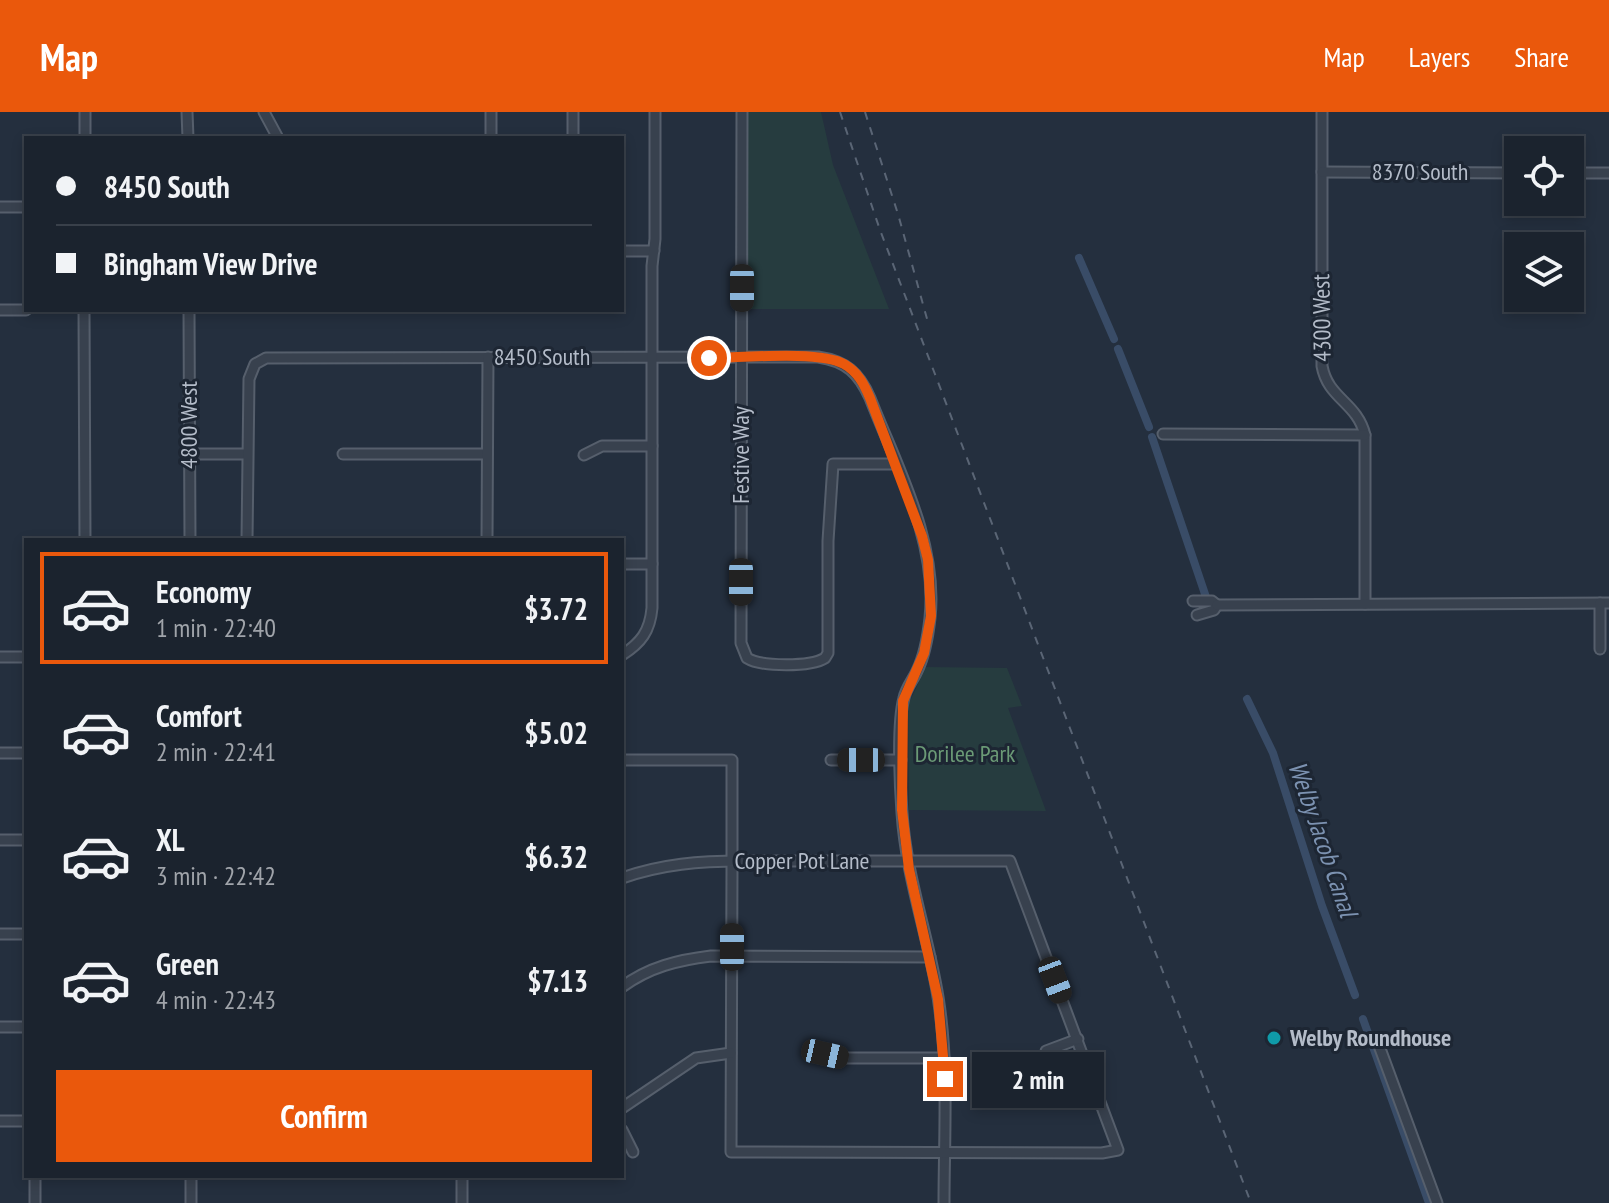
<!DOCTYPE html>
<meta charset="utf-8">
<style>
:root{--surface:#1b232e;--page:#282f3a;--text:#f1f3f6;--muted:#a0a4aa;--line:#39404a;--accent:#ea580c}
body{margin:0;font-family:"PT Sans Narrow",sans-serif;background:var(--page);color:var(--text);height:100vh;display:flex;flex-direction:column;font-size:30px;white-space:nowrap}
*{box-sizing:border-box;margin:0}
p{font-size:26px;color:var(--muted)}
.icon{flex:none;width:44px;height:44px;fill:none;stroke:currentColor;stroke-width:2;stroke-linecap:round;stroke-linejoin:round}
.map{position:relative;flex:1;overflow:hidden}
.drawer{position:absolute;left:24px;top:426px;width:600px;height:640px;display:flex;flex-direction:column;background:var(--surface);border-radius:0px;box-shadow:0 4px 12px #0003,0 0 0 2px var(--line)}
.drawer>*{flex:none}
.top-card{position:absolute;left:24px;top:24px;width:600px;height:176px;border-radius:0px;box-shadow:0 4px 12px #0003,0 0 0 2px var(--line);display:grid;align-content:center;height:176px;padding:0 32px;background:var(--surface)}
.tools{position:absolute;left:1504px;top:24px;display:grid;gap:16px}
.tools a{display:grid;place-items:center;width:80px;height:80px;border-radius:0px;background:var(--surface);box-shadow:0 4px 12px #0003,0 0 0 2px var(--line);font-size:40px}
.end{position:absolute;width:36px;height:36px;margin:-18px;border:10px solid #ea580c;background:#fff;box-shadow:0 0 0 4px #fff}
.from{border-radius:50%}
.bubble{position:absolute;height:56px;border-radius:0px;background:var(--surface);box-shadow:0 4px 12px #0003,0 0 0 2px var(--line);font-size:26px;font-weight:600;line-height:56px;text-align:center}
.car{position:absolute;width:24px;height:48px;margin:-24px -12px;border-radius:10px;box-shadow:0 0 6px 2px #0007;background:linear-gradient(#222 24%,#8ab4d8 0 40%,#222 0 76%,#8ab4d8 0 86%,#222 0)}
.top-card b{display:flex;align-items:center;gap:28px;height:76px;font-size:30px}
.top-card b+b{border-top:2px solid var(--line)}
.top-card i{width:20px;height:20px;background:var(--text)}
ul{padding:14px 0 0;list-style:none}
li{display:flex;align-items:center;gap:24px;height:112px;margin:0 16px 12px;padding:0 16px;border:4px solid transparent;border-radius:0px}
li div{flex:1}
li b{display:block;font-size:30px}
li em{font-style:normal;font-weight:600}
li.selected{border-color:var(--accent)}
li>.icon{width:72px;height:72px;stroke-width:1.5}
.cta{display:flex;gap:16px;margin-top:auto;padding:16px 32px}
.cta a{flex:1;height:92px;border-radius:0px;background:var(--accent);color:#fff;font-size:32px;font-weight:600;line-height:92px;text-align:center}
header{display:flex;align-items:center;gap:48px;box-sizing:border-box;height:112px;padding:0 40px;background:var(--accent);color:#fff}
header strong{font-size:38px}
nav{display:flex;gap:44px;margin-inline-start:auto;font-size:28px}
.map>svg:first-child{display:block}
.green{fill:#263c3f}
.lines{fill:none;stroke-linecap:round;stroke-linejoin:round}
.canal{stroke:#394c67;stroke-width:8}
.minor-casing{stroke:#565f6c;stroke-width:13}
.minor{stroke:#38414e;stroke-width:9}
.rail{stroke:#5a6575;stroke-width:2;stroke-dasharray:8 8;stroke-linecap:butt}
.route{stroke:#ea580c;stroke-width:10}
.culture-dot{fill:#0f9aa8;stroke:#1d2633;stroke-width:3}
.labels{text-anchor:middle;stroke-width:6;stroke-linejoin:round;paint-order:stroke}
.street-label{font-size:24px;fill:#b4bcc9;stroke:#1d2633}
.park-label{font-size:24px;fill:#6b9a76;stroke:#1d2633}
.poi-label{font-size:24px;font-weight:bold;fill:#b4bcc9;stroke:#1d2633;text-anchor:start}
.water-label{font-size:26px;font-style:italic;fill:#7c92b1;stroke:#1d2633}
</style>
<header>
<strong>Map</strong>
<nav><a>Map</a><a>Layers</a><a>Share</a></nav>
</header>
<div class="map">
<svg width="1609" height="1091" viewBox="0 0 1609 1091">
<rect width="100%" height="100%" fill="#242f3e"/>
<g class="green">
<path d="M746,0H821L833,53L889,197H746Z"/>
<path d="M926,555L1007,556L1022,594L1008,596L1046,699L909,698L908,593Z"/>
</g>
<g class="lines">
<g class="canal">
<path d="M1079,146L1114,227"/>
<path d="M1118,237L1149,315"/>
<path d="M1152,325L1206,485"/>
<path d="M1247,587L1273,641L1322,794L1355,883"/>
<path d="M1363,907L1429,1091"/>
</g>
<g class="minor-casing">
<g id="minor">
<path d="M85,0V26"/>
<path d="M187,0L188,26"/>
<path d="M264,0L278,26"/>
<path d="M491,0V26"/>
<path d="M742,0L741,531L747,546C761,555 811,555 825,546L828,541V429L833,352H895"/>
<path d="M1322,0V254C1328,287 1357,290 1365,323V492"/>
<path d="M573,26V0"/>
<path d="M1322,60L1518,61"/>
<path d="M1570,61H1609"/>
<path d="M0,95H26"/>
<path d="M622,139H654"/>
<path d="M0,198H26"/>
<path d="M84,198L85,428"/>
<path d="M189,198L190,428"/>
<path d="M1163,322L1365,323"/>
<path d="M189,342H246"/>
<path d="M343,342H487"/>
<path d="M584,343L602,334H652"/>
<path d="M247,428L249,267L255,252L266,246L818,245C846,249 859,261 870,286C897,355 938,430 930,506C928,524 925,543 917,559C913,568 906,576 904,586C897,611 900,673 902,701C906,764 928,823 938,885C949,953 944,1023 944,1091"/>
<path d="M487,428L488,245"/>
<path d="M622,452H652"/>
<path d="M1193,489H1212L1217,493L1214,498L1197,503"/>
<path d="M1217,493L1609,491"/>
<path d="M1600,537V491"/>
<path d="M622,543C641,531 650,519 652,496V154L655,127V0"/>
<path d="M0,545H26"/>
<path d="M0,641H26"/>
<path d="M622,648H732V756L731,1040L1102,1041L1118,1038L1010,749H742C700,749 662,752 622,766"/>
<path d="M831,648H901"/>
<path d="M0,728H26"/>
<path d="M0,822H26"/>
<path d="M622,875C649,855 678,848 711,844L930,845"/>
<path d="M0,915H26"/>
<path d="M1378,931L1437,1091"/>
<path d="M1046,939L1078,927"/>
<path d="M825,942L841,946H944"/>
<path d="M622,996L696,946L731,941"/>
<path d="M0,1009H26"/>
<path d="M622,1018L633,1040"/>
<path d="M35,1064V1091"/>
<path d="M191,1064V1091"/>
<path d="M462,1064V1091"/>
</g>
</g>
<use href="#minor" class="minor"/>
<g class="rail">
<path d="M840,0L880,118L1251,1091"/>
<path d="M865,0L898,102L929,214"/>
</g>
</g>
<g class="lines">
<path class="route" d="M709,246C740,246 820,238 844,252C858,260 864,272 870,286L922,424L928,448L931,504L924,541L903,589L902,698L909,757L938,887L945,967"/>
</g>
<circle class="culture-dot" cx="1274" cy="926" r="8"/>
<g class="labels">
<g class="street-label">
<text x="1420" y="68">8370 South</text>
<text transform="translate(1322 206) rotate(-91)" y="8">4300 West</text>
<text x="542" y="253">8450 South</text>
<text transform="translate(189 313) rotate(-90)" y="8">4800 West</text>
<text transform="translate(741 343) rotate(-90)" y="8">Festive Way</text>
<text x="802" y="757">Copper Pot Lane</text>
</g>
<g class="park-label">
<text x="965" y="650">Dorilee Park</text>
</g>
<g class="poi-label">
<text x="1290" y="934">Welby Roundhouse</text>
</g>
<g class="water-label">
<text transform="translate(1323 727) rotate(71)" y="9">Welby Jacob Canal</text>
</g>
</g>
</svg>
<div class="tools">
<a><svg class="icon" aria-label="locate" viewBox="0 0 24 24"><circle cx="12" cy="12" r="6"/><path d="M12 2v4M12 18v4M2 12h4M18 12h4"/></svg></a>
<a><svg class="icon" aria-label="layers" viewBox="0 0 24 24"><path d="M12 4l9 5-9 5-9-5zM3 14l9 5 9-5"/></svg></a>
</div>
<i class="end from" style="left:709px;top:246px"></i>
<i class="end" style="left:945px;top:967px"></i>
<div class="bubble" style="left:972px;top:940px;width:132px">2 min</div>
<i class="car" style="left:742px;top:176px;rotate:180deg"></i>
<i class="car" style="left:741px;top:470px;rotate:180deg"></i>
<i class="car" style="left:861px;top:648px;rotate:270deg"></i>
<i class="car" style="left:732px;top:835px;rotate:0deg"></i>
<i class="car" style="left:1055px;top:868px;rotate:159deg"></i>
<i class="car" style="left:825px;top:942px;rotate:103deg"></i>
<div class="top-card">
<b><i class="from"></i>8450 South</b>
<b><i></i>Bingham View Drive</b>
</div>
<section class="drawer">
<ul>
<li class="selected"><svg class="icon" aria-label="car" viewBox="0 0 24 24"><path d="M5 17H2v-5l4-1 3-4h7l3 4 3 1v5h-3M9 17h6M6 11h13"/><circle cx="7" cy="17" r="2"/><circle cx="17" cy="17" r="2"/></svg><div><b>Economy</b><p>1 min · 22:40</p></div><em>$3.72</em></li>
<li><svg class="icon" aria-label="car" viewBox="0 0 24 24"><path d="M5 17H2v-5l4-1 3-4h7l3 4 3 1v5h-3M9 17h6M6 11h13"/><circle cx="7" cy="17" r="2"/><circle cx="17" cy="17" r="2"/></svg><div><b>Comfort</b><p>2 min · 22:41</p></div><em>$5.02</em></li>
<li><svg class="icon" aria-label="car" viewBox="0 0 24 24"><path d="M5 17H2v-5l4-1 3-4h7l3 4 3 1v5h-3M9 17h6M6 11h13"/><circle cx="7" cy="17" r="2"/><circle cx="17" cy="17" r="2"/></svg><div><b>XL</b><p>3 min · 22:42</p></div><em>$6.32</em></li>
<li><svg class="icon" aria-label="car" viewBox="0 0 24 24"><path d="M5 17H2v-5l4-1 3-4h7l3 4 3 1v5h-3M9 17h6M6 11h13"/><circle cx="7" cy="17" r="2"/><circle cx="17" cy="17" r="2"/></svg><div><b>Green</b><p>4 min · 22:43</p></div><em>$7.13</em></li>
</ul>
<div class="cta"><a>Confirm</a></div>
</section>
</div>
